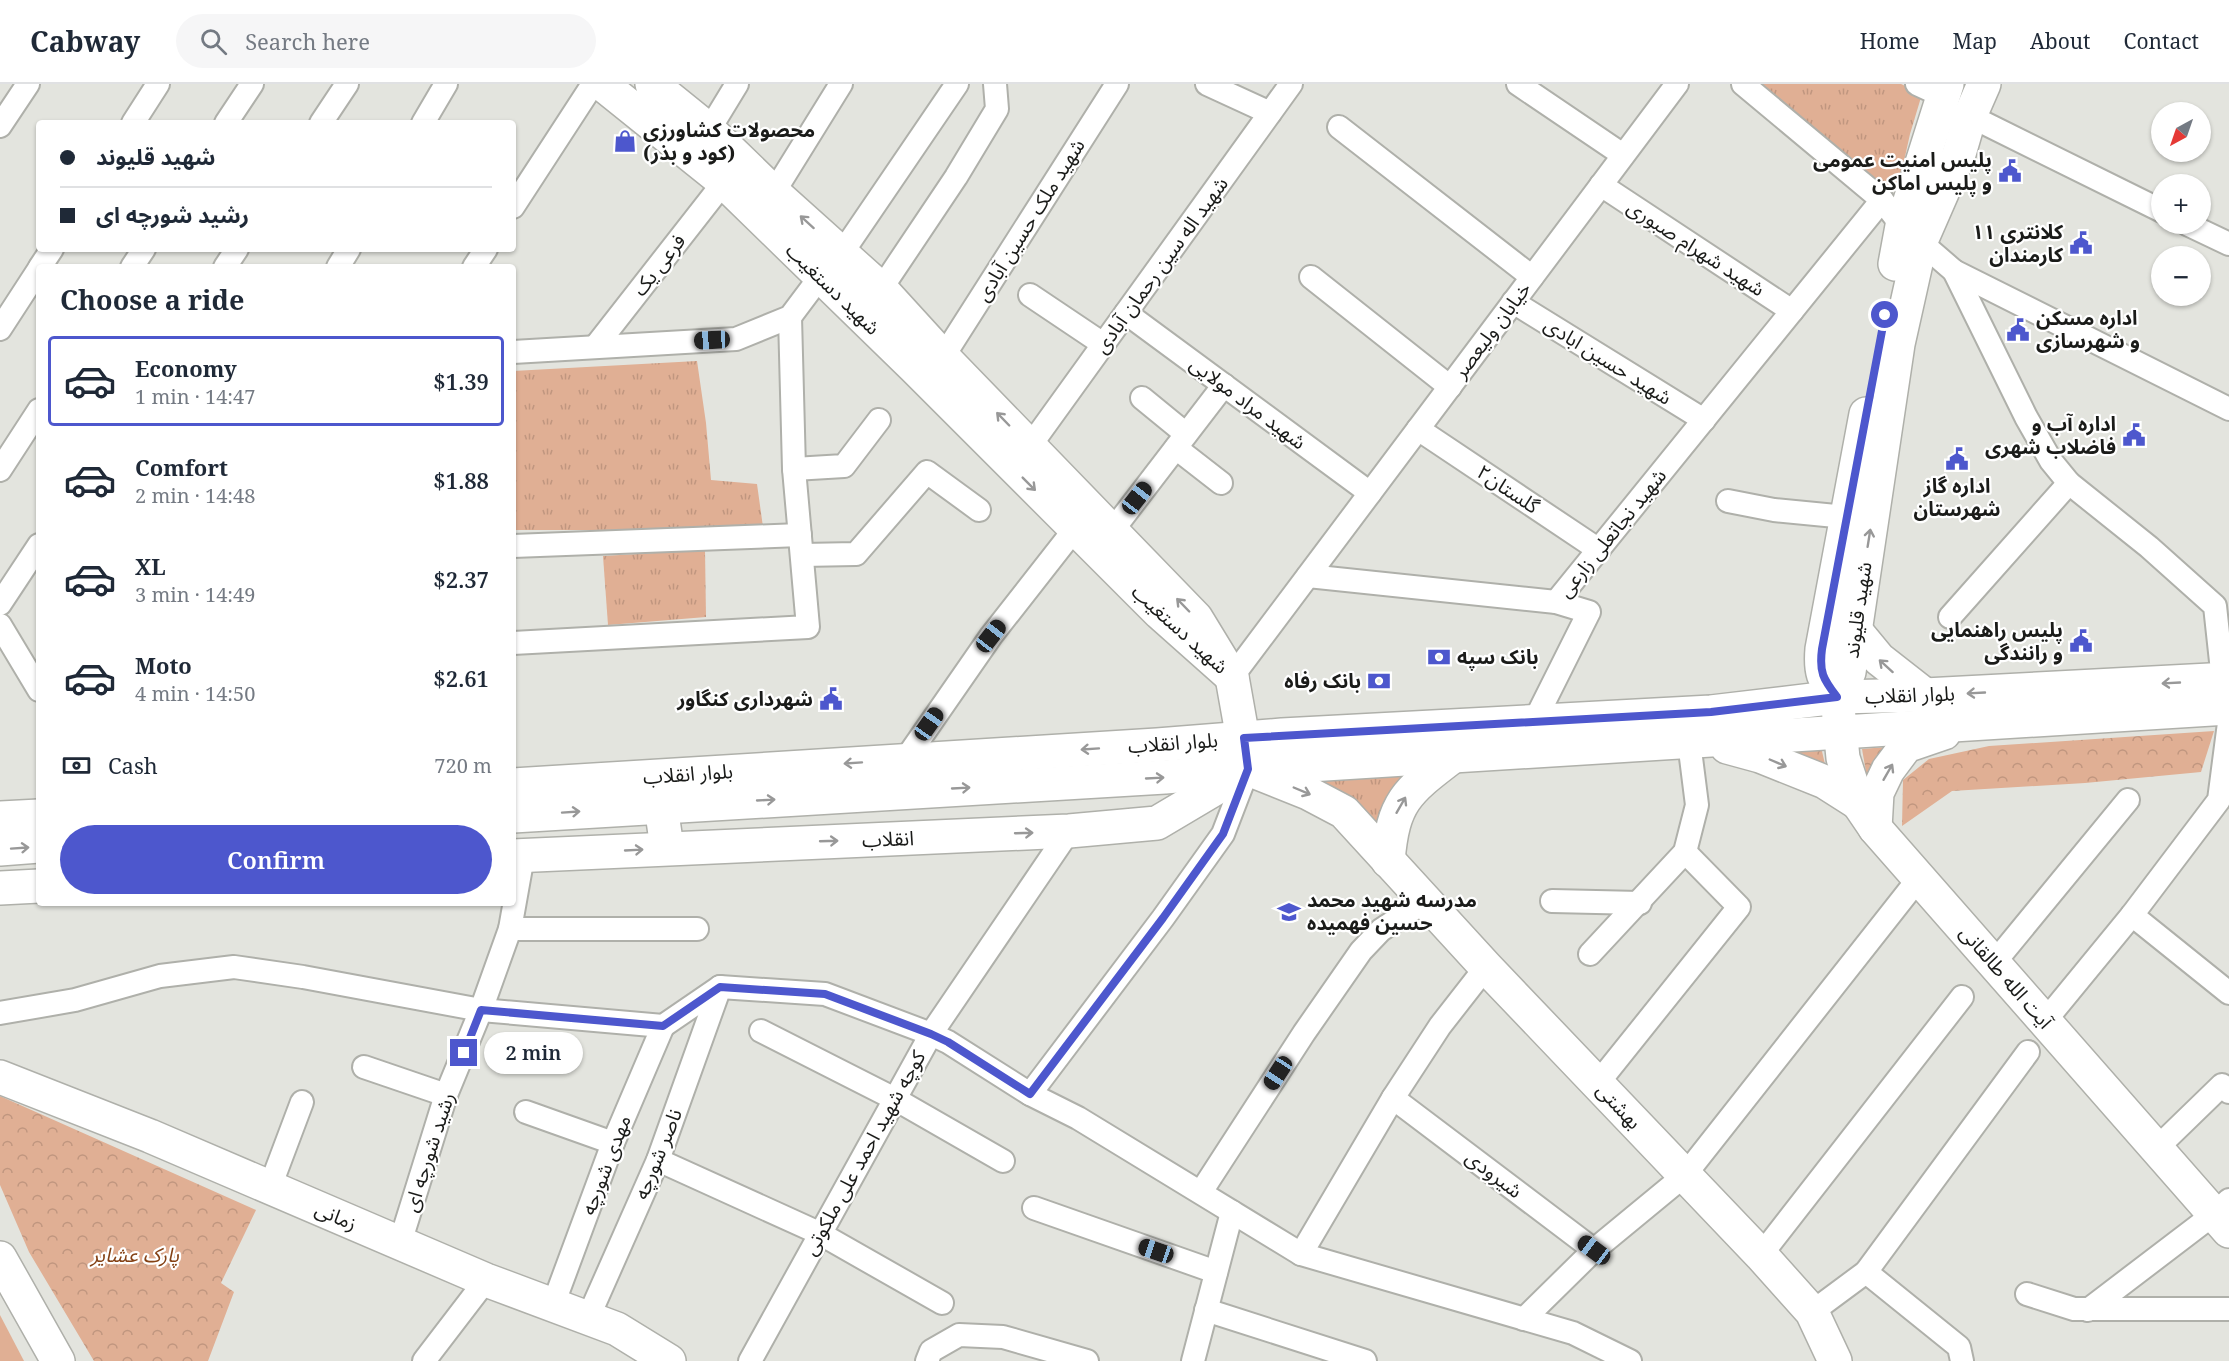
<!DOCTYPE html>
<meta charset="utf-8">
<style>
:root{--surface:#fff;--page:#f6f6f7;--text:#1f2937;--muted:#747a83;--line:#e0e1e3;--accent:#4d57cd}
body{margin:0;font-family:"Noto Serif","Noto Sans Arabic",serif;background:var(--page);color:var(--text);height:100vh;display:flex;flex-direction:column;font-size:22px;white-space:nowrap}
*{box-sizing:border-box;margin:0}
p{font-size:20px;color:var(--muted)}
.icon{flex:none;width:33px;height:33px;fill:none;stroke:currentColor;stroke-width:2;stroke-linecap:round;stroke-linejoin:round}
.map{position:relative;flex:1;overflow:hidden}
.side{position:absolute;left:36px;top:180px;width:480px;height:642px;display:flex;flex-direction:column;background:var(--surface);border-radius:6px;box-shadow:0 2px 4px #0004}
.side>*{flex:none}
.hud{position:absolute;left:36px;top:36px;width:480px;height:132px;border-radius:6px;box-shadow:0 2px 4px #0004;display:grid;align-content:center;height:132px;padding:0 24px;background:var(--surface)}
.needle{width:39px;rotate:220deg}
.buttons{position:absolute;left:2151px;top:18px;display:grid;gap:12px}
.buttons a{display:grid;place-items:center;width:60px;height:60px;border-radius:50%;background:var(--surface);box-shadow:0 2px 4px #0004;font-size:30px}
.end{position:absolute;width:27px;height:27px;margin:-14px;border:8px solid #4d57cd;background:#fff;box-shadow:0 0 0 3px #fff}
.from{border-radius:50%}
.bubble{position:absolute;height:42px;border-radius:21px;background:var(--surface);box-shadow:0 2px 4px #0004;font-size:20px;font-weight:600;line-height:42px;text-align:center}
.car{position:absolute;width:18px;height:36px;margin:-18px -9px;border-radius:8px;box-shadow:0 0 4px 2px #0007;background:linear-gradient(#222 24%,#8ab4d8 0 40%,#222 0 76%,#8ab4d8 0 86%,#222 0)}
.hud b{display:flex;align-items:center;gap:21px;height:57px;font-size:22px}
.hud b+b{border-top:2px solid var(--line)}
.hud i{width:15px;height:15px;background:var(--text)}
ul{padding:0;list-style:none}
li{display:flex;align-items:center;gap:18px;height:90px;margin:0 12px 9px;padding:0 12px;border:3px solid transparent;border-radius:6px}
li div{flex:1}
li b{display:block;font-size:22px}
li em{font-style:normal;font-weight:600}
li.current{border-color:var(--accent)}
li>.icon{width:54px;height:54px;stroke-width:1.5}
h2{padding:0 24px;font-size:27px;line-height:72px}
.pay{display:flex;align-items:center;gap:15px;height:66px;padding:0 24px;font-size:22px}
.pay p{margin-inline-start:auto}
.action{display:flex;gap:12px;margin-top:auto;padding:12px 24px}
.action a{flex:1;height:69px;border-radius:36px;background:var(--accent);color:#fff;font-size:24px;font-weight:600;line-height:69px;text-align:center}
header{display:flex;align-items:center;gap:36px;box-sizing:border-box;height:84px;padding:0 30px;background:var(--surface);border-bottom:2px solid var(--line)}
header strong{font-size:28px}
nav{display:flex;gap:33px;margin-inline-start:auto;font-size:21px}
.search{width:420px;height:54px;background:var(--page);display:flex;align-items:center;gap:15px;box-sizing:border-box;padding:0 21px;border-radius:33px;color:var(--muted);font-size:22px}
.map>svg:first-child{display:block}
.grass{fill:url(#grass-tufts)}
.forest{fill:url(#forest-crowns)}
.pitch{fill:#e0af94}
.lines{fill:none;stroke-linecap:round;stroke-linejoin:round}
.street-casing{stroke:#afb0aa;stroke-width:26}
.secondary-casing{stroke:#afb0aa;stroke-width:36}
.primary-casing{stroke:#afb0aa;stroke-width:36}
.street{stroke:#fff;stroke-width:22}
.secondary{stroke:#fff;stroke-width:33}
.primary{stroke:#fff;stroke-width:33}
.oneway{stroke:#989898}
.route{stroke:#4d57cd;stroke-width:8}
.labels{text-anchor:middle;stroke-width:4.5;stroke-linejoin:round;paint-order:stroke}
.poi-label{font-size:20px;font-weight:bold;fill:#1a1b19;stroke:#fff;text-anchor:end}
.street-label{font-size:20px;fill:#1a1b19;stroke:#fff}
.park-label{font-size:20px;font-style:italic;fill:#844114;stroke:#fff}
</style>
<header>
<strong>Cabway</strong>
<div class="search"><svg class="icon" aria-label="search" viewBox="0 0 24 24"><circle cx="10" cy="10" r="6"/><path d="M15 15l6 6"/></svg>Search here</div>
<nav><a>Home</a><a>Map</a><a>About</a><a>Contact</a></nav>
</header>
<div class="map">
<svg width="2229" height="1277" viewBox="0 0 2229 1277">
<defs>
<pattern id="grass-tufts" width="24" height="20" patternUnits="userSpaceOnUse" patternTransform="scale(1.5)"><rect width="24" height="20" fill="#e0af94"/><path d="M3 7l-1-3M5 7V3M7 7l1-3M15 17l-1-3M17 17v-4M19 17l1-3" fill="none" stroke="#c0967f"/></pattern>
<pattern id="forest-crowns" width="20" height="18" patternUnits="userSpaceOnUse" patternTransform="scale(1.5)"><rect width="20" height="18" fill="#e0af94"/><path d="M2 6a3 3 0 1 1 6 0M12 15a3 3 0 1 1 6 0" fill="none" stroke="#c0967f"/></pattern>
</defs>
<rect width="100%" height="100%" fill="#e3e4de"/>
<g class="grass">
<path d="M1756,0H1901L1922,10L1910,50L1897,109L1858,85Z"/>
<path d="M697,277L706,339L711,396L757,400L763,443L651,446H513V287Z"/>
<path d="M705,466L706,533L608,541L603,472Z"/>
<path d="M1421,684L1380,749L1317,692Z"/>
</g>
<g class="forest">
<path d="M2214,647L2201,688L2085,699L1952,707L1902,742L1903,696L1929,675L1989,662Z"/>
<path d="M1899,662L1869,705L1862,665Z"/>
<path d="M1821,663L1828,693L1775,668Z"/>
<path d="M0,1012L256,1126L221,1199L234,1208L208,1277H94L29,1168L0,1101Z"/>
</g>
<path class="pitch" d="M0,1231L24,1277H0Z"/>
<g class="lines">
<g class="street-casing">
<g id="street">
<path d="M1207,0L1270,29"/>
<path d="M1518,0L1623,71"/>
<path d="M1743,0L1882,116L1902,142L1954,187L2026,333L2051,377L2069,399L2149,463L2215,522L2223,596"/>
<path d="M1917,0L1943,12"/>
<path d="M1970,32L2162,127"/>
<path d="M133,39L158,0"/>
<path d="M226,39L252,0"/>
<path d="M321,39L347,0"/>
<path d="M423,39L446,0"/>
<path d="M0,42L28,0"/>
<path d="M1339,43L1532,193"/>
<path d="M709,46L737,0"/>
<path d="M1601,101L1792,227"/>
<path d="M766,121L841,0"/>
<path d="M513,123L593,0"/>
<path d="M2187,140L2229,160"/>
<path d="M842,169L957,0"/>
<path d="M40,183L52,165"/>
<path d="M132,183L144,165"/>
<path d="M225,183L237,165"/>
<path d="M338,183L349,165"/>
<path d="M474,183L486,165"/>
<path d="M1954,187L2229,325"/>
<path d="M1311,193L1450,303"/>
<path d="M881,205L956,93L997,25L995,0"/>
<path d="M1030,211L1103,260"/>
<path d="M1513,218L1704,336"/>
<path d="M1126,229L1370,409"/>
<path d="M0,245L39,185"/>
<path d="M595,263L724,98"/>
<path d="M513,268L736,255L790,233L820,193"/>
<path d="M943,273L1117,0"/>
<path d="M1142,314L1186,350"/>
<path d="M1418,345L1599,466"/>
<path d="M1030,362L1291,0"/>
<path d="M1176,364L1221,399"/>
<path d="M794,385L844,382L879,336"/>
<path d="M0,386L39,326"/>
<path d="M1728,417L1774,426L1846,433"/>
<path d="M1112,447L1224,301"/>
<path d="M513,462L800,451"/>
<path d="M802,471L856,470L927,388L979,426"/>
<path d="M1308,492L1556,518L1589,528L1534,638"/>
<path d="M1556,518L1882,116"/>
<path d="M0,520L39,461"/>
<path d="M1950,533L2069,399"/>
<path d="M0,541L39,606"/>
<path d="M513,559L808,543L794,385L790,233"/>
<path d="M1232,593L1677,0"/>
<path d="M905,676L991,552L1074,446"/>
<path d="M1552,817L1640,819"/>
<path d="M2132,831L2229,909"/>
<path d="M510,845H697"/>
<path d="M1590,870L1685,768L1697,721L1689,658"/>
<path d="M1994,879L2128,716"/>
<path d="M0,929L75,916L160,892L234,883L303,893L481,926L663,942L720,903L825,910L931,950L948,958L1030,1010L1078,1034L1301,1170L1573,1249L1630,1277"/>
<path d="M2045,937L2132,831L2219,716L2229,639"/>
<path d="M761,947L895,1015L1003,1077"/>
<path d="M364,983L446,1011"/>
<path d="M1598,999L1739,823L1685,768"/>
<path d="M1030,1010L1163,834L1223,750L1248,685"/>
<path d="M1393,1014L1594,1166"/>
<path d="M526,1028L613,1059"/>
<path d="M2157,1064L2222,1001L2229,1008"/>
<path d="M658,1076L819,1149L942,1219"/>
<path d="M270,1103L302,1018"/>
<path d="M1201,1108L1304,949L1361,867L1381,846L1424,818"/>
<path d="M1034,1124L1216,1188"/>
<path d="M400,1159L446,1011L481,926L510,845L523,772"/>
<path d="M1301,1170L1393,1014L1440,942L1486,883"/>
<path d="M1761,1171L1962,913"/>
<path d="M1866,1188L1959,1263L1962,1277"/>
<path d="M2027,1210L2074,1225H2229"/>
<path d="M553,1221L613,1059L663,942"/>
<path d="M1206,1226L1365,1277"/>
<path d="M2088,1226L2214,1130L2229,1116"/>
<path d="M1812,1228L1866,1188L2028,968"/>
<path d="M588,1234L658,1076L720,903"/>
<path d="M1524,1235L1594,1166L1685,1091L1919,794"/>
<path d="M424,1277L486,1196"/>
<path d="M750,1277L931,950L1069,747"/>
<path d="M927,1277L931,1267L959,1251L1003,1253L1087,1277"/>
<path d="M1193,1277L1232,1128"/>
</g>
</g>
<g class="secondary-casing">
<g id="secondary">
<path d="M602,0L724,98L914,283L1160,529L1232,593L1196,534L943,273L881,205L774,109L709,46L652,0"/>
<path d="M1895,180L1902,142L1947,0"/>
<path d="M1232,593L1248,683"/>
<path d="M1837,613L1843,674L1858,719L1875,744L2229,1147"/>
<path d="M1837,613L1849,588L1898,260L1921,157L1959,70L1970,32L1984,0"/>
<path d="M1837,613C1823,595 1820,588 1822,565L1866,330"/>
<path d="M1248,685L1308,709L1344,728L1486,883L1761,1171L1812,1228L1835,1277"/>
<path d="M513,772L1069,747L1157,739L1248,685"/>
<path d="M1388,777C1393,718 1406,708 1452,673"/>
<path d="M0,804L39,802"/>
<path d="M0,993L150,1052L486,1196L617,1245L669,1277"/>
<path d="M0,1174L58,1277"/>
</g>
</g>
<g class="primary-casing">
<g id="primary">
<path d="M1855,546L1879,575L1925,611"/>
<path d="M1727,663L1760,672L1825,698L1858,719"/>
<path d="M513,701L1157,661L1282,651L1711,628L1837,613L1925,611L2229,595"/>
<path d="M661,722L667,764"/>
<path d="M513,732L1165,693L1293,682L2229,624"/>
<path d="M0,734L39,732"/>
<path d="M1875,744L1877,709L1888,686L1906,662L1944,649"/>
<path d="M0,765L39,762"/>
</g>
</g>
<use href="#street" class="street"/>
<use href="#secondary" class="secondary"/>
<use href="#primary" class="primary"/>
</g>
<defs><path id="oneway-shaft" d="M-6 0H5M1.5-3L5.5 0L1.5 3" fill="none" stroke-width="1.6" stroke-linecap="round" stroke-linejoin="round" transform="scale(1.5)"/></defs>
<g class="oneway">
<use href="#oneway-shaft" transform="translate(807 138) rotate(-138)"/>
<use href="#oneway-shaft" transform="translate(1003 335) rotate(-134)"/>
<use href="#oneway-shaft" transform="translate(1029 400) rotate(45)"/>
<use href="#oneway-shaft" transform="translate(1869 454) rotate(-81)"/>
<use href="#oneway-shaft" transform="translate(1183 521) rotate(-134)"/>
<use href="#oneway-shaft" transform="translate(1886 582) rotate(-138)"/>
<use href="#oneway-shaft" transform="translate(2171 599) rotate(177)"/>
<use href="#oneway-shaft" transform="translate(1976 609) rotate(177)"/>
<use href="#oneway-shaft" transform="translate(1090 665) rotate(176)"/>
<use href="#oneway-shaft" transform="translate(853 679) rotate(176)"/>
<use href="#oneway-shaft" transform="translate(1778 679) rotate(23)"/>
<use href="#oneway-shaft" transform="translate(1888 688) rotate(-60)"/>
<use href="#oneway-shaft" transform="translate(1155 694) rotate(-3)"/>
<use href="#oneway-shaft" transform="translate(961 704) rotate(-3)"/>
<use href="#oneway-shaft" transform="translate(1302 707) rotate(23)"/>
<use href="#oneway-shaft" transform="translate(766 716) rotate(-3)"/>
<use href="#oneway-shaft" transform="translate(1401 721) rotate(-60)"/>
<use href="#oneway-shaft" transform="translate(571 728) rotate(-4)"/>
<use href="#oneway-shaft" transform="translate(1024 749) rotate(-2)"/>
<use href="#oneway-shaft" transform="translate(829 757) rotate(-2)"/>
<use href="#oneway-shaft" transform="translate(20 764) rotate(-4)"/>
<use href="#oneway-shaft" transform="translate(634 766) rotate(-3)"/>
</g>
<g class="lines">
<path class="route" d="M464,969L481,926L663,942L720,903L825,910L931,950L948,958L1030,1010L1163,834L1223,750L1248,685L1244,654L1711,628L1837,613C1823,595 1819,588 1822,565L1885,231"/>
</g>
<defs>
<g id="shop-bare" transform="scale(1.8)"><path d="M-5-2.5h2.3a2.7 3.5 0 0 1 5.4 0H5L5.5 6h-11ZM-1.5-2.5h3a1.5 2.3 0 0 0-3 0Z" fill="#4d57cd" stroke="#fff" stroke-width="2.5" paint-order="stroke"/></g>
<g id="civic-bare" transform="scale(1.8)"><path d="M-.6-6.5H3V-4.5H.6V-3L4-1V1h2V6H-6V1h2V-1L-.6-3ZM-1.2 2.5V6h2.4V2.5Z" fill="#4d57cd" stroke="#fff" stroke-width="2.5" paint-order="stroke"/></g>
<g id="bank-bare" transform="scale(1.8)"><path d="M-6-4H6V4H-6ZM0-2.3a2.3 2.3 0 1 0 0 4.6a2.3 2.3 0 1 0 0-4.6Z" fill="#4d57cd" stroke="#fff" stroke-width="2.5" paint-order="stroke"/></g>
<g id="school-bare" transform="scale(1.8)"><path d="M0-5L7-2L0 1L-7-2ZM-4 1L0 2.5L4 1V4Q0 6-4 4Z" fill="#4d57cd" stroke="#fff" stroke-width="2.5" paint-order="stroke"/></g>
</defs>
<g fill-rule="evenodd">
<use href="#shop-bare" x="625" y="57"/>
<use href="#civic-bare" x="2010" y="87"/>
<use href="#civic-bare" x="2081" y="159"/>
<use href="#civic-bare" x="2018" y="246"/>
<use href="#civic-bare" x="2134" y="351"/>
<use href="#civic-bare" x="1957" y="375"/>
<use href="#civic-bare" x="2081" y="557"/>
<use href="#bank-bare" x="1439" y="573"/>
<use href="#bank-bare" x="1379" y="597"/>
<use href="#civic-bare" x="831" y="615"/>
<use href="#school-bare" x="1289" y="828"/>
</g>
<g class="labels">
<g class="poi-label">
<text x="643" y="53" text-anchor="start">محصولات کشاورزی<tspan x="643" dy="23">(کود و بذر)</tspan></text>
<text x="1992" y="83">پلیس امنیت عمومی<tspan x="1992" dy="23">و پلیس اماکن</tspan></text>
<text x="2063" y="155">کلانتری ۱۱<tspan x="2063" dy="23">کارمندان</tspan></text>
<text x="2036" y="241" text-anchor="start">اداره مسکن<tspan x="2036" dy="23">و شهرسازی</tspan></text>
<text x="2116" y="347">اداره آب و<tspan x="2116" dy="23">فاضلاب شهری</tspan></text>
<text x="1957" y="409" text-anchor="middle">اداره گاز<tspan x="1957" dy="23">شهرستان</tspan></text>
<text x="2063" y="553">پلیس راهنمایی<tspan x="2063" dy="23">و رانندگی</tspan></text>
<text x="1457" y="580" text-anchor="start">بانک سپه</text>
<text x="1361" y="604">بانک رفاه</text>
<text x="813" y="622">شهرداری کنگاور</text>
<text x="1307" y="823" text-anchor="start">مدرسه شهید محمد<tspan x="1307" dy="23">حسین فهمیده</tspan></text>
</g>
<g class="street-label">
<text transform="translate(1030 136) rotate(-58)" y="7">شهید ملک حسین آبادی</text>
<text transform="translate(1696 164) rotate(33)" y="7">شهید شهرام صبوری</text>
<text transform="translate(659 181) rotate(-52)" y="7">فرعی یک</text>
<text transform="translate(1161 181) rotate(-54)" y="7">شهید اله سین رحمان آبادی</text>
<text transform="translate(833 205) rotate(44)" y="7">شهید دستغیب</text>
<text transform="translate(1492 246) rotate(-53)" y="7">خیابان ولیعصر</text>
<text transform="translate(1608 277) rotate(32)" y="7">شهید حسین ابادی</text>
<text transform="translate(1248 319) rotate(37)" y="7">شهید مراد مولایی</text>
<text transform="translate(1508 405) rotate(34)" y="7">گلستان۲</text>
<text transform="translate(1612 449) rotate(-51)" y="7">شهید نجاتعلی زارعی</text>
<text transform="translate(1858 526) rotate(-82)" y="7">شهید قلیوند</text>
<text transform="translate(1180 545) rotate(42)" y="7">شهید دستغیب</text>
<text transform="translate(1910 611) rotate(-2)" y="7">بلوار انقلاب</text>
<text transform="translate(1173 659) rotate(-4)" y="7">بلوار انقلاب</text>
<text transform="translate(688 690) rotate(-4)" y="7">بلوار انقلاب</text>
<text transform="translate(888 755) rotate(-2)" y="7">انقلاب</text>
<text transform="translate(2006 893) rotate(49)" y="7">آیت الله طالقانی</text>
<text transform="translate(1619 1022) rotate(47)" y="7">بهشتی</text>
<text transform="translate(429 1068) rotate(-72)" y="7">رشید شورچه ای</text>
<text transform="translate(864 1069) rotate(-61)" y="7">کوچه شهید احمد علی ملکوتی</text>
<text transform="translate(658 1070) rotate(-68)" y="7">ناصر شورچه</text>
<text transform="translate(606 1081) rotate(-69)" y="7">مهدی شورچه</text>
<text transform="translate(1494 1090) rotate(37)" y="7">شیرودی</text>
<text transform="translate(336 1132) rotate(23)" y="7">زمانی</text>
</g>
<g class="park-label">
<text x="135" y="1178">پارک عشایر</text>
</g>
</g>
</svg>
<div class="buttons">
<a><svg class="needle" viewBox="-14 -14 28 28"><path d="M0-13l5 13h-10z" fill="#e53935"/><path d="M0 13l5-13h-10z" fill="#747a83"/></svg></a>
<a>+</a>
<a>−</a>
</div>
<i class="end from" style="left:1885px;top:231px"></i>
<i class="end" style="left:464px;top:969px"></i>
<div class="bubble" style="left:484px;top:948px;width:99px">2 min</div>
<i class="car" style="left:712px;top:256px;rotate:267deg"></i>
<i class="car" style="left:1137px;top:414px;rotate:38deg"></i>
<i class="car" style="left:991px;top:552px;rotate:38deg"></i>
<i class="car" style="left:929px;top:640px;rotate:35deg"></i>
<i class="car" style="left:1278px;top:989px;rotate:213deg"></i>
<i class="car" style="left:1594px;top:1166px;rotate:307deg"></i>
<i class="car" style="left:1156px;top:1167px;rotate:289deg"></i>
<div class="hud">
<b><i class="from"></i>شهید قلیوند</b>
<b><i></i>رشید شورچه ای</b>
</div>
<section class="side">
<h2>Choose a ride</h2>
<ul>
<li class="current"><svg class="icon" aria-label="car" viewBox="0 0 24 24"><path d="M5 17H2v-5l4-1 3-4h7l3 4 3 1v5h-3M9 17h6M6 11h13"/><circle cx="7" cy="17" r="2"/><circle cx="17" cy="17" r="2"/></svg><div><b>Economy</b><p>1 min · 14:47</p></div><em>$1.39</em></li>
<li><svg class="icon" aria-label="car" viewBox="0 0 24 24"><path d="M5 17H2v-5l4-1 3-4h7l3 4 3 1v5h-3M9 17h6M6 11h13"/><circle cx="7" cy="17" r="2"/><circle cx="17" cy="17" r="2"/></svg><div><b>Comfort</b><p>2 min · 14:48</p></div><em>$1.88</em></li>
<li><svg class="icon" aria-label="car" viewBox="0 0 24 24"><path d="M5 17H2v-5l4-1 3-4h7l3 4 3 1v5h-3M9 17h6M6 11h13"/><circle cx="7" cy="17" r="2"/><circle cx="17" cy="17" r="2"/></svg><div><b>XL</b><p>3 min · 14:49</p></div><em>$2.37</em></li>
<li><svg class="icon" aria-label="car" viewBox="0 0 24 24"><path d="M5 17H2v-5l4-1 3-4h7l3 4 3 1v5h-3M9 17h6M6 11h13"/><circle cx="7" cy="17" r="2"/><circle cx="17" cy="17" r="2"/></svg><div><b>Moto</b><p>4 min · 14:50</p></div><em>$2.61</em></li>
</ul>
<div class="pay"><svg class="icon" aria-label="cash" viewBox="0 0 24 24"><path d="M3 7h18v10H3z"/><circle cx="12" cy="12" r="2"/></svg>Cash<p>720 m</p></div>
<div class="action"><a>Confirm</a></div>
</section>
</div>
